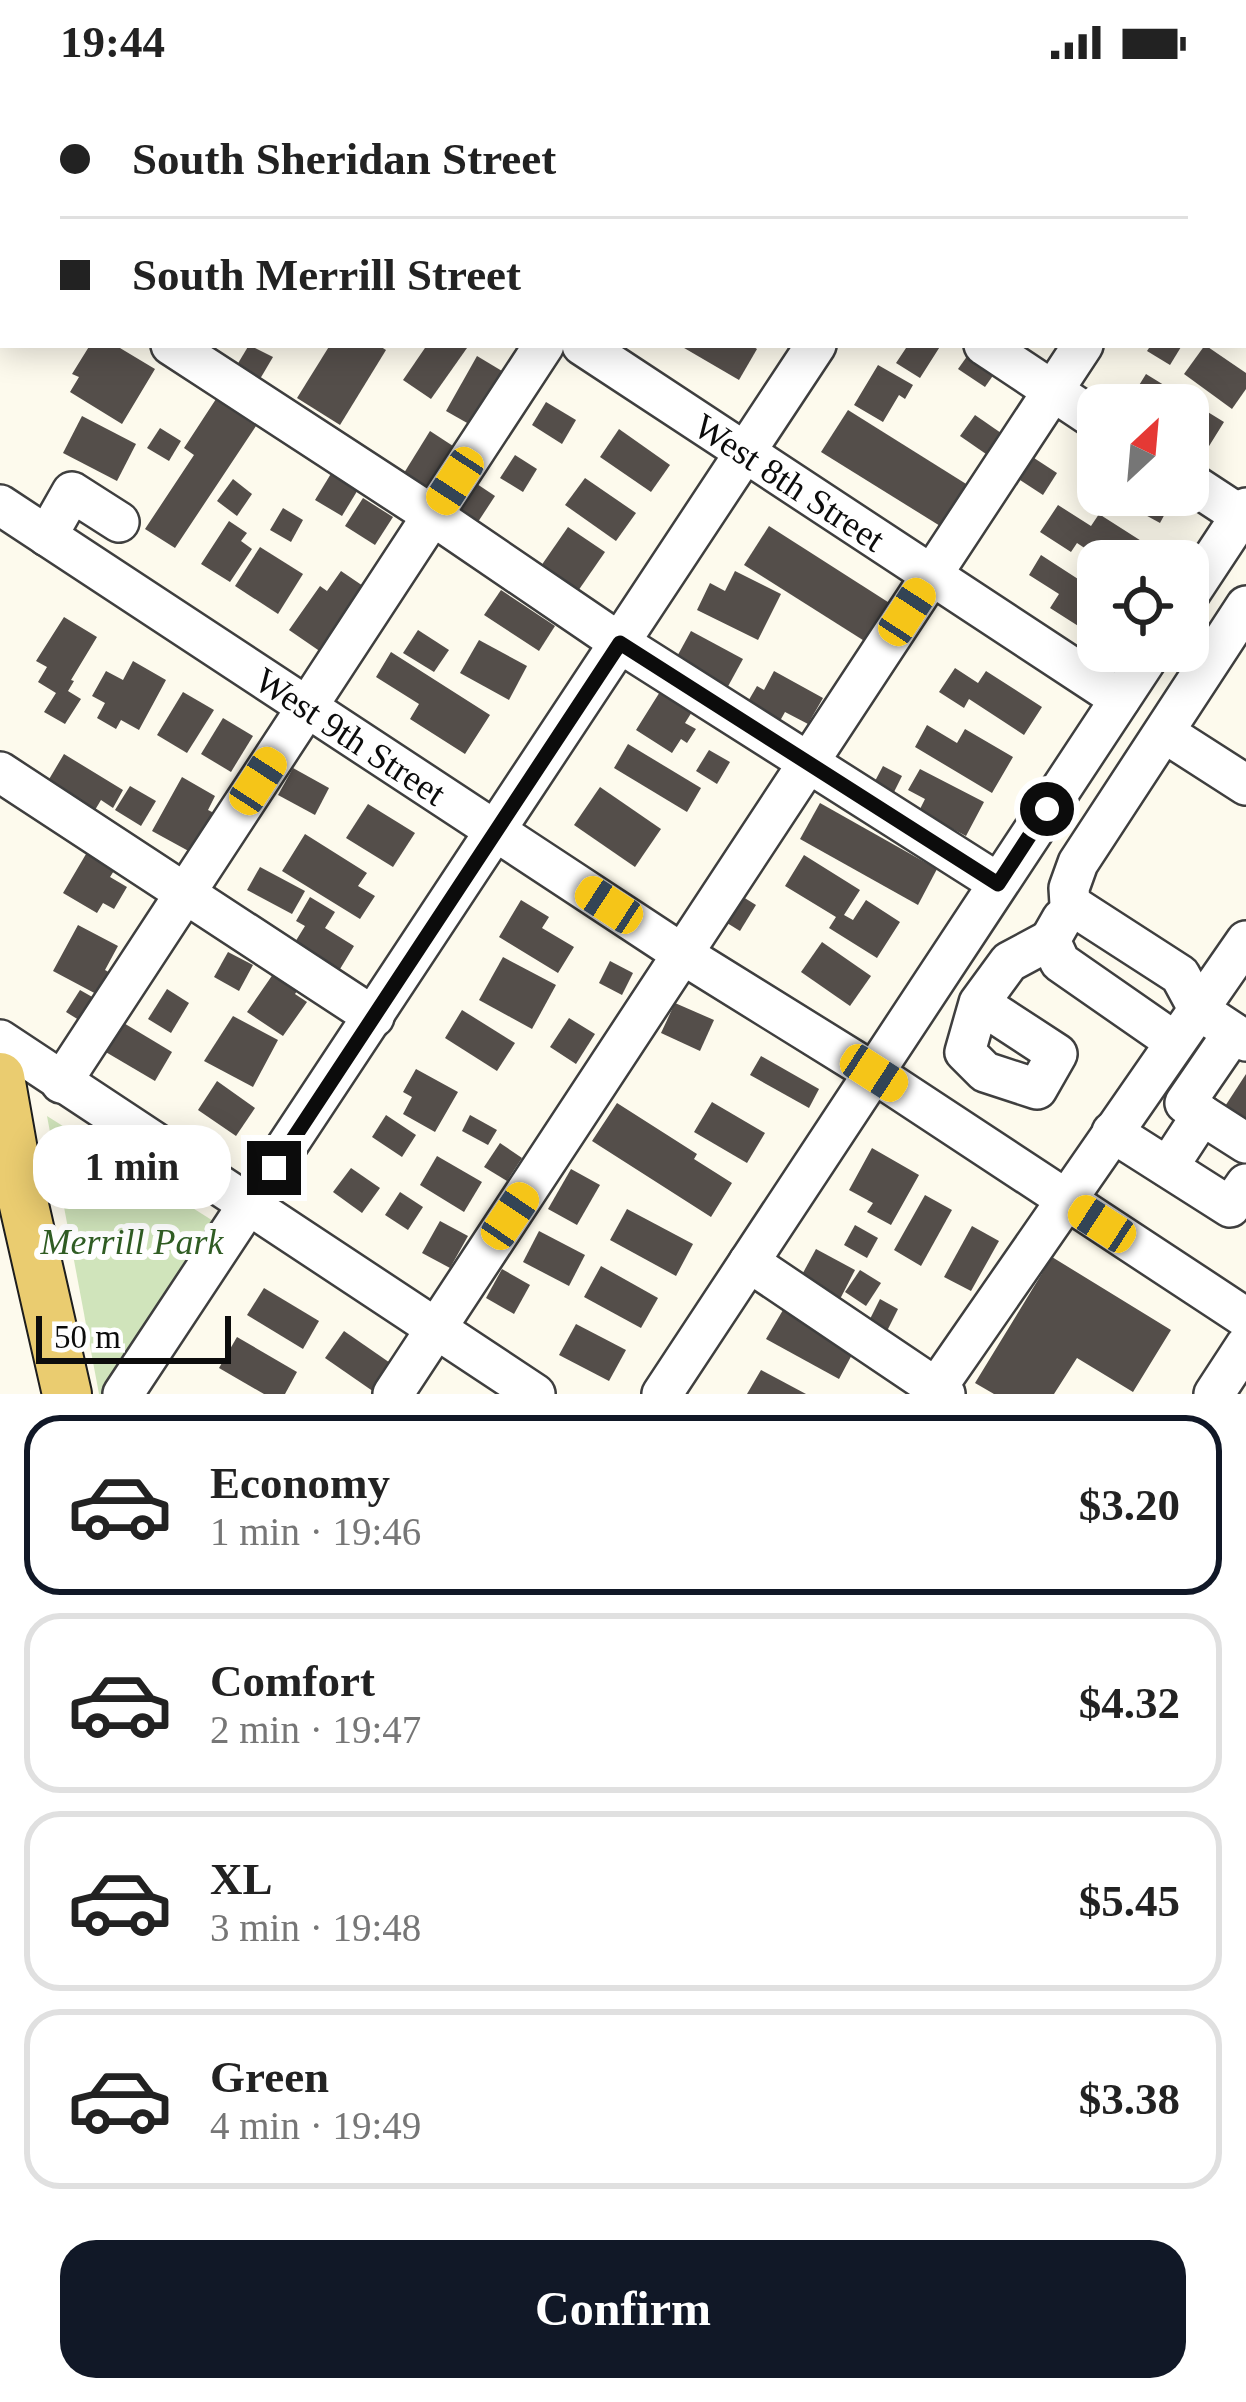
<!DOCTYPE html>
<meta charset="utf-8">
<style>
:root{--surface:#fff;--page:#f6f6f6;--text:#222;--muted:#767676;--line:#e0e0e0;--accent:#111827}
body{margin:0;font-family:"Times New Roman",serif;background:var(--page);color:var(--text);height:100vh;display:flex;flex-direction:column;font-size:45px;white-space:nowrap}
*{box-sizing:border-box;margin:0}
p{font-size:39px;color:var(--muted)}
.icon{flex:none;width:66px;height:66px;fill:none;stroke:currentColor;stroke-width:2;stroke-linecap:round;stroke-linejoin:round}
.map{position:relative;height:1310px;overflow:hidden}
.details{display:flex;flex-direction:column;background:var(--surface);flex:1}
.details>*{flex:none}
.banner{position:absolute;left:0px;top:0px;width:1248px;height:264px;box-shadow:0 6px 30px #0003;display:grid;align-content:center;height:264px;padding:0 60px;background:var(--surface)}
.needle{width:78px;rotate:26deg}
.tools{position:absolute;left:1077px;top:300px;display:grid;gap:24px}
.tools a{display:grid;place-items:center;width:132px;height:132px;border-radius:24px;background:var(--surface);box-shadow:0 6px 30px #0003;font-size:60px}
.scale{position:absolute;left:36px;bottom:30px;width:195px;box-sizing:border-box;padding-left:12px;border:6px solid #0c0c0c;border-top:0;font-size:33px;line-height:42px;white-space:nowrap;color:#0c0c0c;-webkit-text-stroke:9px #fff;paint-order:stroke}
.end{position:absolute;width:54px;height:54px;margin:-27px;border:15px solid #0c0c0c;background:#fff;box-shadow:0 0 0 6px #fff}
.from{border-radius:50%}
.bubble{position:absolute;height:84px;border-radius:36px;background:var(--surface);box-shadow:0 6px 30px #0003;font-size:39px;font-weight:700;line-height:84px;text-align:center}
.car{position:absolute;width:36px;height:72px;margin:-36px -18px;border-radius:15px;box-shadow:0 0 9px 3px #0007;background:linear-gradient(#f5c518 24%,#345 0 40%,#f5c518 0 76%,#345 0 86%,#f5c518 0)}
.banner b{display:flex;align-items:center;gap:42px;height:114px;font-size:45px}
.banner b+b{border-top:3px solid var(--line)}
.banner i{width:30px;height:30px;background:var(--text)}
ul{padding:21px 0 0;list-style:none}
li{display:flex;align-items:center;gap:36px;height:180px;margin:0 24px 18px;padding:0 36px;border:6px solid var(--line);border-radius:36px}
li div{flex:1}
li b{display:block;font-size:45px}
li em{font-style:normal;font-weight:700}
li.on{border-color:var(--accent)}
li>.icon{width:108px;height:108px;stroke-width:1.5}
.cta{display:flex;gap:24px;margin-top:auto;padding:24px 60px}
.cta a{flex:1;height:138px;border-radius:36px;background:var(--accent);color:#fff;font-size:48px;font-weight:700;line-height:138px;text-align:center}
.status{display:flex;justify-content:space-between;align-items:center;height:84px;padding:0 60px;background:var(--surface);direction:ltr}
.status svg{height:33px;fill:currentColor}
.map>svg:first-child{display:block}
.green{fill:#d0e4bb}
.building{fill:#544e4a}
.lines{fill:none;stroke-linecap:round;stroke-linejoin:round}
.minor-casing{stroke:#3f3f3f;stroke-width:44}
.major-casing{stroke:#1d1d1d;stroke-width:52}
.minor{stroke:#fff;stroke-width:39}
.major{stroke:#eacc70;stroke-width:48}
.route{stroke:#0c0c0c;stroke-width:15}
.labels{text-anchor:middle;stroke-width:12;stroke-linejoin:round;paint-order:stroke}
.street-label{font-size:36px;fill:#0c0c0c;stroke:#fff}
.park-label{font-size:36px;font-style:italic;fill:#305d24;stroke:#fff}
</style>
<div class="status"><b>19:44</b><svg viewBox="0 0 49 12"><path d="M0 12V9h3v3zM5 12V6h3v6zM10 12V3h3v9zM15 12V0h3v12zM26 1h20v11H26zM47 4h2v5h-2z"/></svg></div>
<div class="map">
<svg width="1246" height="1310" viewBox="0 0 1246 1310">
<rect width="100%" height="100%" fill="#fdfaed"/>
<path class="green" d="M47,1032L218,1140L105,1310H99Z"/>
<g class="building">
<path d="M90,261H115L155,285L122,340L70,308L79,293L72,290Z"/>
<path d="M249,261L273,273L260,295L237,281Z"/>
<path d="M330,261H378L386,266L340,341L297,314Z"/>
<path d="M427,261H462L467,264L431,315L403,296Z"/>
<path d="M679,261H751L757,265L739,296Z"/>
<path d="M901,261H941L920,294L896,279L906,264Z"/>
<path d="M1151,261H1179L1181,263L1170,281L1147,267Z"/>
<path d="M1205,261L1246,289V305L1232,325L1184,290Z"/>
<path d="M973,264L999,283L985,303L958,285Z"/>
<path d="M477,272L507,290L476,344L446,327Z"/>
<path d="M878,281L913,301L905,315L899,311L883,338L854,321Z"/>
<path d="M1146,290L1224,338L1206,367L1188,356V321L1128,319Z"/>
<path d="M216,315L256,342L175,464L145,445L194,371L184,364Z"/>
<path d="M546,318L576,336L562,360L532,341Z"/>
<path d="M848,326L971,403L945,445L821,368Z"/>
<path d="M975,331L1001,349L986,370L960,352Z"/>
<path d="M82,332L136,360L117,397L63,369Z"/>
<path d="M160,344L181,357L169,377L147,364Z"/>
<path d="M619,345L670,381L651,408L600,373Z"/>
<path d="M430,347L453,362L427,403L404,389Z"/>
<path d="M515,371L537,385L523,408L500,394Z"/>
<path d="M1034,374L1057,389L1043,411L1020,396Z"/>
<path d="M332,388L359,404L342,432L315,416Z"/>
<path d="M468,394L495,412L474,444L447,426Z"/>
<path d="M585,394L636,429L616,457L565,421Z"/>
<path d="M233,395L252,410L237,432L217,417Z"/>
<path d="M1109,411H1175L1160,439Z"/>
<path d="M363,414L393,433L375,461L345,442Z"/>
<path d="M1058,421L1091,442L1099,430L1146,460L1135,477H1104L1077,459L1071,468L1040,448Z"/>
<path d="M283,424L303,436L291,458L270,446Z"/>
<path d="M229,437L247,449L241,457L252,465L230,498L201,480Z"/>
<path d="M769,442L891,520L866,558L744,481Z"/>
<path d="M568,443L605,468L578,507L541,482Z"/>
<path d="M260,463L303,490L278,530L235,502Z"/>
<path d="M1041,471L1078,495L1084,484L1098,493V523L1083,545L1050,524L1059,510L1029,491Z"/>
<path d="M341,487L366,504L321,568L289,546L320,502L327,507Z"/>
<path d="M735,487L781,510L758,556L697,526L710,499L725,507Z"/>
<path d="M501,506L555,542L539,567L484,531Z"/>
<path d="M64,533L97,553L71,596L74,597L68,607L81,615L65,640L44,628L56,609L38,598L47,583L36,577Z"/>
<path d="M418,546L449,566L434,588L403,569Z"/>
<path d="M691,547L743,575L726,606L674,578Z"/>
<path d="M479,556L527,582L509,616L460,589Z"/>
<path d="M391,568L490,631L465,670L410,635L419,620L376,593Z"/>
<path d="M133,577L166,596L139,646L121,636L116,645L97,634L105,619L92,612L106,587L123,596Z"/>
<path d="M955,584L978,599L986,587L1042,623L1024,651L969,615L964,624L939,608Z"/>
<path d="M774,587L823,614L808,640L785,628L776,644L743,626L757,602L764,606Z"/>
<path d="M663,603L695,623L685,639L696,645L687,659L681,655L672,669L636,646Z"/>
<path d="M183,608L214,626L187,669L157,651Z"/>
<path d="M223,634L253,652L231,688L201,670Z"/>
<path d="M927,641L957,659L965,645L1013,673L992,709L915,663Z"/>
<path d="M628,660L701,704L687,728L614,684Z"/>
<path d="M709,666L730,678L717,700L696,687Z"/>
<path d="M64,670L123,706L113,724L101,716L92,731L45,702Z"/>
<path d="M883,682L902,692L894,708L875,697Z"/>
<path d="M293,684L329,704L315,731L278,711Z"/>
<path d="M920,685L984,718L966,752L919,727L925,715L908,706Z"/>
<path d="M182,693L215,712L208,726L216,730L194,770L152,747Z"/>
<path d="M130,702L156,717L141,742L115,726Z"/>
<path d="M600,703L661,745L635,783L574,741Z"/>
<path d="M820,719L937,785L918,821L800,755Z"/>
<path d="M368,720L415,749L393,783L346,754Z"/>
<path d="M305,750L367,789L358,802L375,812L360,835L282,787Z"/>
<path d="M89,765L117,782L110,793L127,803L114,825L103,819L97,829L63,809Z"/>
<path d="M804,771L860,806L844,831L853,836L866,816L900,838L877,874L829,844L836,833L785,802Z"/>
<path d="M260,783L305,807L292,830L247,806Z"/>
<path d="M735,808L756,821L740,847L719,834Z"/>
<path d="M310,813L335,828L325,844L354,862L337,890L292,863L305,842L296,837Z"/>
<path d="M521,816L549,833L542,844L574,863L558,889L499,853Z"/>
<path d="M78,841L118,862L105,886L112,890L100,912L53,887Z"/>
<path d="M822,858L871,892L850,922L801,888Z"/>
<path d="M228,868L253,881L239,907L214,893Z"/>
<path d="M503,873L556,901L532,945L479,916Z"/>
<path d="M610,877L633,889L622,911L599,899Z"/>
<path d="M278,883L302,900L295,910L307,918L283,952L247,928Z"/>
<path d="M167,905L189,919L171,949L148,935Z"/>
<path d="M80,906L101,918L87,941L66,928Z"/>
<path d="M675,919L714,936L700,967L661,949Z"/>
<path d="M462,926L515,959L497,987L445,954Z"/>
<path d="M233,932L278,956L253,1003L204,977Z"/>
<path d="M569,934L595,950L576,980L550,963Z"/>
<path d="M122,938L172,968L155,997L104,967Z"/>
<path d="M761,972L819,1005L809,1024L750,991Z"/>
<path d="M416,985L458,1008L435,1048L403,1030L412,1013L403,1008Z"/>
<path d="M1246,990V1052L1218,1033Z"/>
<path d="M217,997L255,1024L236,1052L198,1026Z"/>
<path d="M712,1018L765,1049L747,1079L694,1048Z"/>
<path d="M617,1019L697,1070L694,1075L732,1099L711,1133L592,1057Z"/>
<path d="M386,1031L416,1051L402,1073L372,1053Z"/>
<path d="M470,1031L497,1046L488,1061L462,1047Z"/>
<path d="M500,1059L522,1074L507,1097L484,1083Z"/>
<path d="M872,1064L919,1091L891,1141L867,1128L873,1119L849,1106Z"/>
<path d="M437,1072L482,1098L464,1128L420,1101Z"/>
<path d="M351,1084L380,1104L362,1129L333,1108Z"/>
<path d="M571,1085L600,1101L577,1141L548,1125Z"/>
<path d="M400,1108L423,1123L408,1146L385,1131Z"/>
<path d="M925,1111L952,1126L921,1182L894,1166Z"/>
<path d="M627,1125L693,1160L676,1192L610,1156Z"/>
<path d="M440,1137L468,1152L450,1184L422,1169Z"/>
<path d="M855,1141L878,1154L867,1174L844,1161Z"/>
<path d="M972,1142L999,1157L971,1207L944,1193Z"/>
<path d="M539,1147L585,1171L569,1202L523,1178Z"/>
<path d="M816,1165L855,1186L838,1219L798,1198Z"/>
<path d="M1052,1173L1171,1246L1133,1308L1077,1274L1054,1310H994L975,1299Z"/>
<path d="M601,1182L658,1214L641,1244L584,1213Z"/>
<path d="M502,1185L530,1201L514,1230L486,1214Z"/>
<path d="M860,1186L881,1199L866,1222L845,1208Z"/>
<path d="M264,1204L319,1237L303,1265L247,1231Z"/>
<path d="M880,1215L898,1225L886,1249L868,1239Z"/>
<path d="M783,1226L855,1265L839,1295L766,1255Z"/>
<path d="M576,1240L626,1266L609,1297L559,1271Z"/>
<path d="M344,1247L396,1283L377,1310L325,1274Z"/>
<path d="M237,1253L297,1288L285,1310H264L219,1284Z"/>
<path d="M761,1286L806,1310H747Z"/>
</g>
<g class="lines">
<g class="minor-casing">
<g id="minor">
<path d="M185,0L190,3"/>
<path d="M591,0L596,3"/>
<path d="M999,0L1003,3"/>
<path d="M446,3L448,0"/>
<path d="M714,3L716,0"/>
<path d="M1245,13L1246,11"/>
<path d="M1245,162L1246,163"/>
<path d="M171,261L432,431L620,559L998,799"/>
<path id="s1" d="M582,261L1120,615"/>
<path d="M984,261L1098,337"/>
<path d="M1188,397L1246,435"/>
<path id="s2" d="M0,421L684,871L874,989L1246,1234"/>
<path d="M47,452L72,408L119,438"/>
<path d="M1188,512L1246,424"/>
<path d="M1246,522L1078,779L1069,804L1070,820L1180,891L1199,926L1246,957"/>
<path d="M1165,649L1246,701"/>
<path d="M0,688L374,933"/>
<path d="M1062,835L1050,856L1060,878L1175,958"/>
<path d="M979,919L965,968L985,988L1037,1005L1057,970L979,919L1009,878L1050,856"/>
<path d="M0,956L535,1310"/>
<path d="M61,999L544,261"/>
<path d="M1202,1031L1185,1019L1233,949"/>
<path d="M1112,1048L1230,1123L1246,1100"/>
<path d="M1168,1083L1202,1031L1246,1059"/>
<path d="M749,1178L945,1310"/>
<path d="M123,1310L816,261"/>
<path d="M393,1310L1083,261"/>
<path d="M662,1310L1152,567"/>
<path d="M932,1310L1246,857"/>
<path d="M1214,1310L1246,1261"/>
</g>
</g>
<g class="major-casing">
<g id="major">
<path d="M39,3V0"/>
<path d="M0,221L3,199"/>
<path d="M0,993L18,1095L67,1310"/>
</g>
</g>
<use href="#minor" class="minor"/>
<use href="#major" class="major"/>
</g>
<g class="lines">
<path class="route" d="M274,1084L620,559L998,800L1047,725"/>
</g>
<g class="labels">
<g class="street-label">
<text dy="13" stroke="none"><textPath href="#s1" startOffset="249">West 8th Street</textPath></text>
<text dy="13" stroke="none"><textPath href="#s2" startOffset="420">West 9th Street</textPath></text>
</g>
<g class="park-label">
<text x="132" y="1170">Merrill Park</text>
</g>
</g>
</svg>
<div class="tools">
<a><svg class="needle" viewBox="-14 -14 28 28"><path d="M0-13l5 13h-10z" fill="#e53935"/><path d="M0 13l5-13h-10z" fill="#767676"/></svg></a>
<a><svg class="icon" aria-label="locate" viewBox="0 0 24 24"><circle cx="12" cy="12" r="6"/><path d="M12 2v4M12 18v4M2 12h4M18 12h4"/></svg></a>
</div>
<div class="scale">50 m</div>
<i class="end from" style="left:1047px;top:725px"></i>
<i class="end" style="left:274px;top:1084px"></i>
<div class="bubble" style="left:33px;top:1041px;width:198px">1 min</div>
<i class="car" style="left:455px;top:397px;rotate:213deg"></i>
<i class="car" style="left:907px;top:528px;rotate:33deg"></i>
<i class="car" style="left:258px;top:697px;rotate:33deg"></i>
<i class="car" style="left:609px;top:821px;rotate:303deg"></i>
<i class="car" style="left:874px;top:989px;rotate:123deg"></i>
<i class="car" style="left:510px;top:1132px;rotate:34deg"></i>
<i class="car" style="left:1102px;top:1140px;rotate:303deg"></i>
<div class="banner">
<b><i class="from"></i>South Sheridan Street</b>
<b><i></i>South Merrill Street</b>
</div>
</div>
<section class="details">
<ul>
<li class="on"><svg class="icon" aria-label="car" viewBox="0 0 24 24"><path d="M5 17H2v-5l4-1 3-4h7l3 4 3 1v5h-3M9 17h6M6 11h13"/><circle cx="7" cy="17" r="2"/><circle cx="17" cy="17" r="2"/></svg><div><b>Economy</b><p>1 min · 19:46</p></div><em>$3.20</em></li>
<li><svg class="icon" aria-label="car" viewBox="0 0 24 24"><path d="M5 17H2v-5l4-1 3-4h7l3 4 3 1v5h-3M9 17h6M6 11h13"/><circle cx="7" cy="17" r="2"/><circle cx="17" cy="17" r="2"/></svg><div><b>Comfort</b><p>2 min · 19:47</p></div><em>$4.32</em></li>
<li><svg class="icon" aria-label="car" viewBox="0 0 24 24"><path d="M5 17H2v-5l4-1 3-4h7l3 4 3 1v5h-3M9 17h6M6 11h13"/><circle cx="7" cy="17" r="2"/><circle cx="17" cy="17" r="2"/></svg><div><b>XL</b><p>3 min · 19:48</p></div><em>$5.45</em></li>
<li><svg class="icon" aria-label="car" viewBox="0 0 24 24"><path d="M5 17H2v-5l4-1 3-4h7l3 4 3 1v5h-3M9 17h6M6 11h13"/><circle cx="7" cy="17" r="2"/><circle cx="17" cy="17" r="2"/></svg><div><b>Green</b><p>4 min · 19:49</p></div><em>$3.38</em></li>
</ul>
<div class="cta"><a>Confirm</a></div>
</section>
